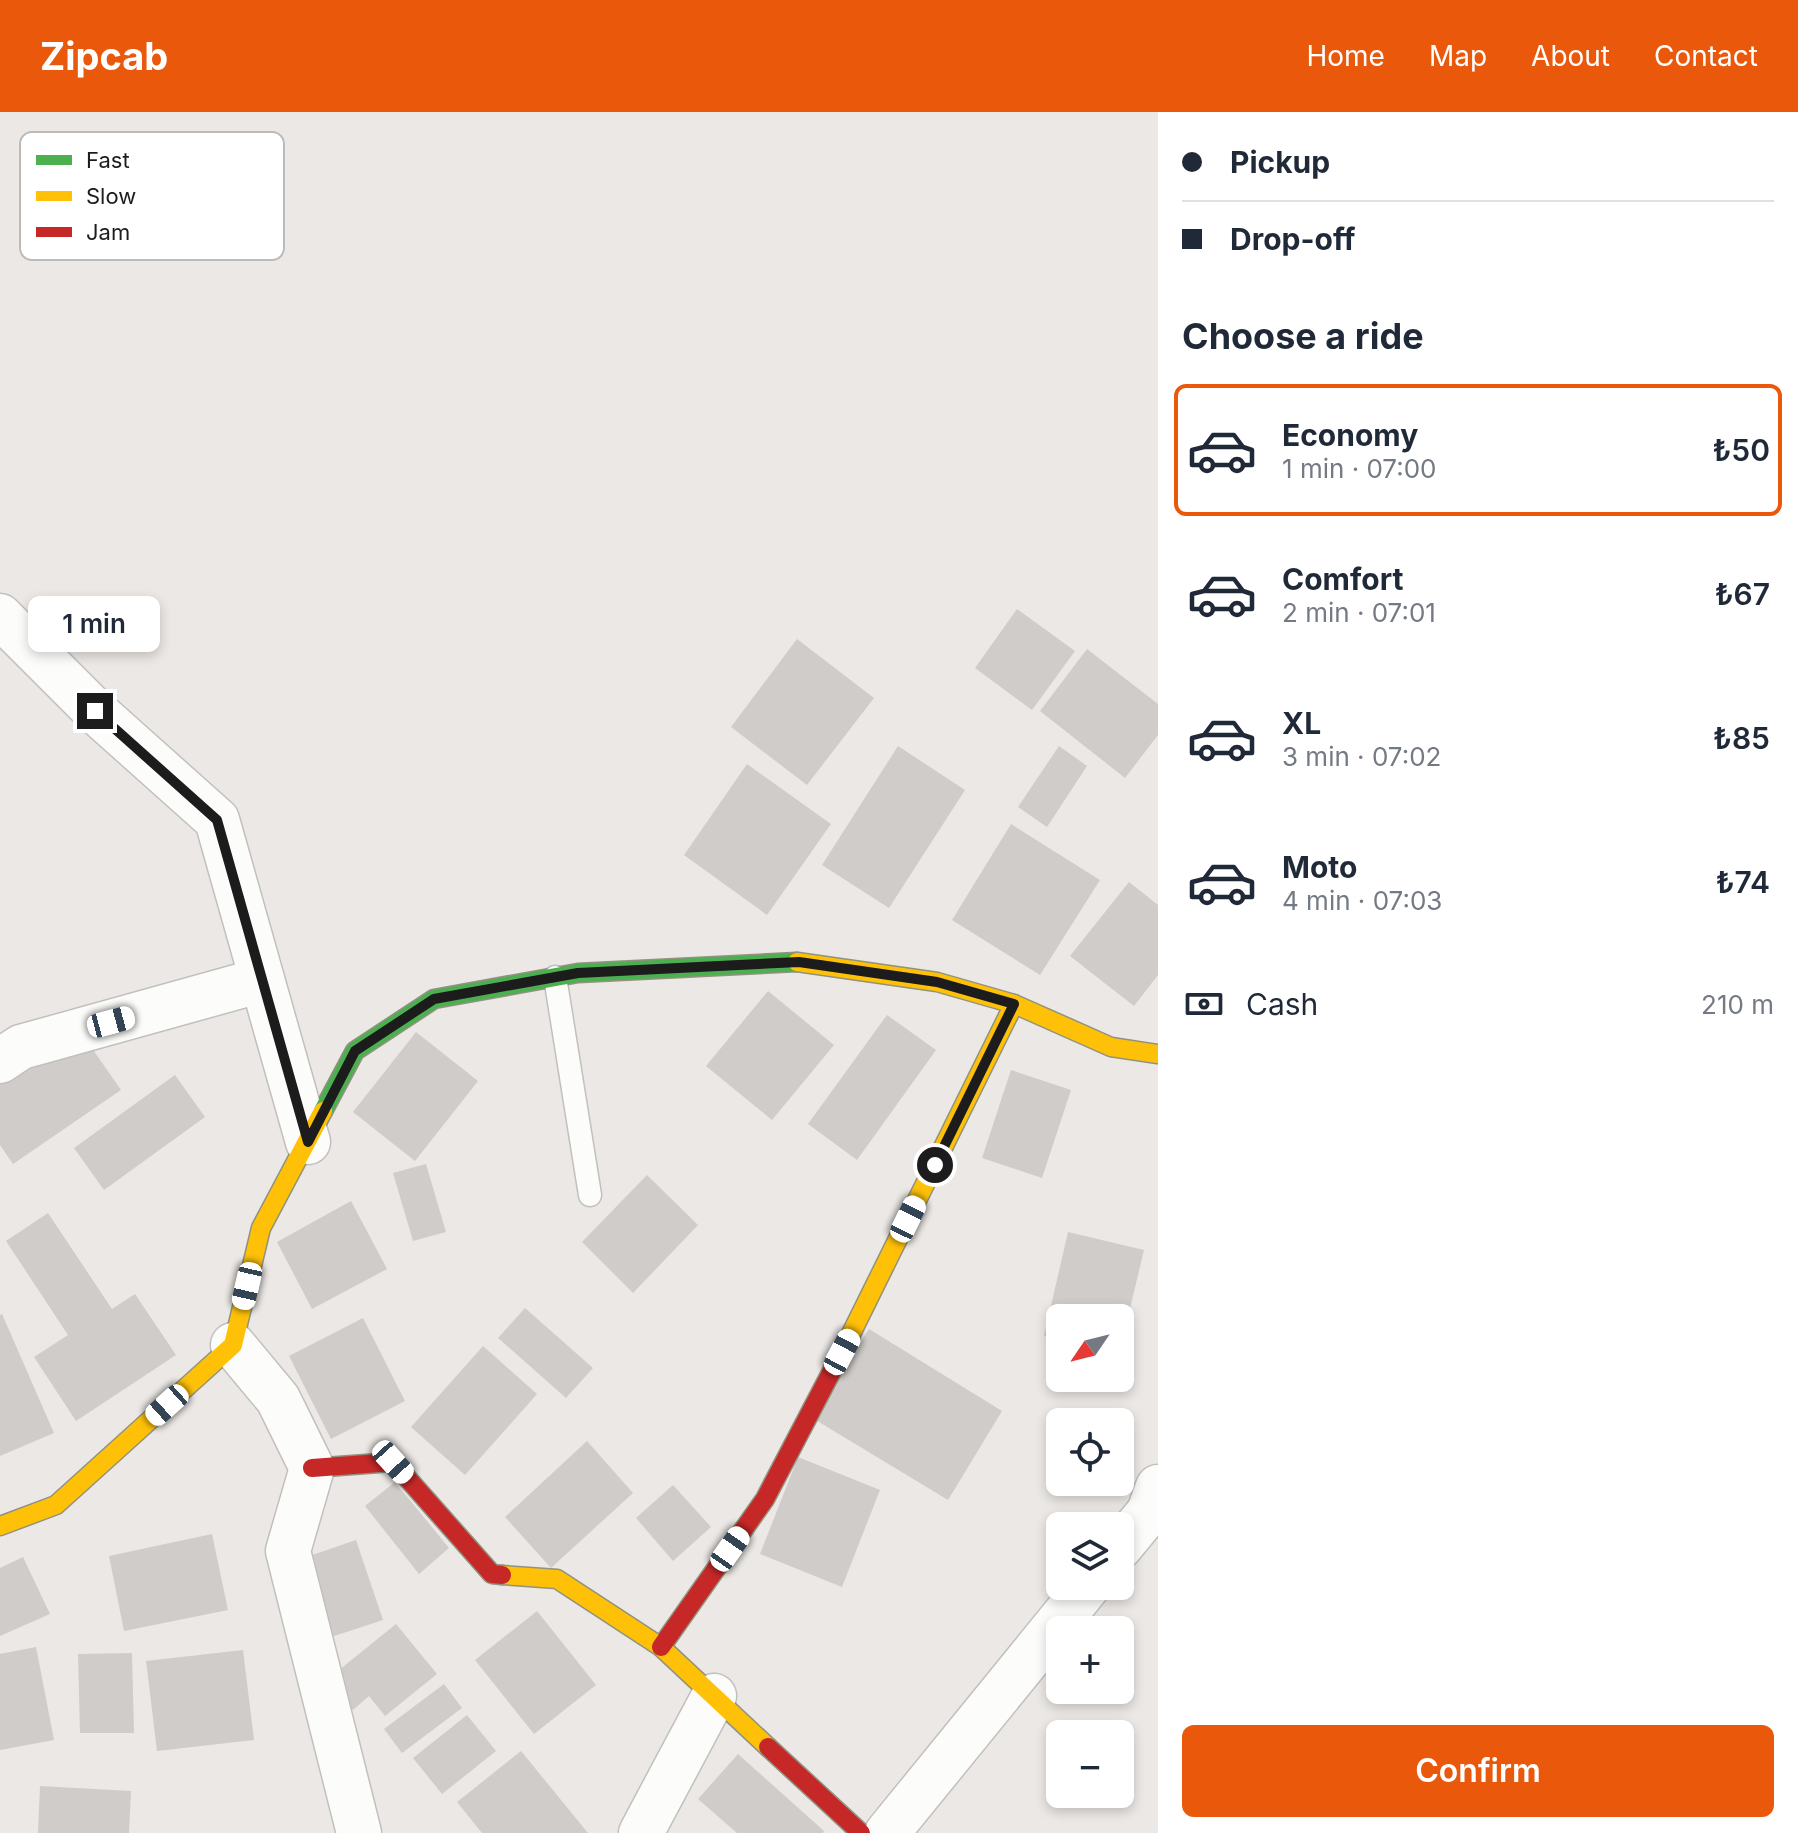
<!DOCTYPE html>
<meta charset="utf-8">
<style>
:root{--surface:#fff;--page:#f2f2f3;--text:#1f2937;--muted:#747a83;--line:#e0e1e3;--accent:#ea580c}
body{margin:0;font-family:Inter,sans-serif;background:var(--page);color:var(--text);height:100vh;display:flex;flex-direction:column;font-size:30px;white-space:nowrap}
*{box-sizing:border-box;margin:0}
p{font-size:26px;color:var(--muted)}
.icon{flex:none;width:44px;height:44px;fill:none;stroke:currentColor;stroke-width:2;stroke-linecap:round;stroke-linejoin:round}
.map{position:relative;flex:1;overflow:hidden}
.sheet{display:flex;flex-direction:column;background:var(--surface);width:640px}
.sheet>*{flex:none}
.banner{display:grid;align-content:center;height:176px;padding:0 24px;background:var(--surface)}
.needle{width:52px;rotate:235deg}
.controls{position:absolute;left:1046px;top:1192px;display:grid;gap:16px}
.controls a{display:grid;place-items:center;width:88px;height:88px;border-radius:12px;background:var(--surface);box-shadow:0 4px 12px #0003;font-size:40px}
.end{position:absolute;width:36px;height:36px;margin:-18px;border:10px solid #1c1c1c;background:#fff;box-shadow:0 0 0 4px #fff}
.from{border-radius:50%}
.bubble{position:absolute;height:56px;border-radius:12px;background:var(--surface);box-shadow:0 4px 12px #0003;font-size:26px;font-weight:600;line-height:56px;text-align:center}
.car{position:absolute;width:24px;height:48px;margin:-24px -12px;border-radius:10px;box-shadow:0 0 6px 2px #0007;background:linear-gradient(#fff 24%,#345 0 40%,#fff 0 76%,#345 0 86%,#fff 0)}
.banner b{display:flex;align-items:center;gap:28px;height:76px;font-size:30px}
.banner b+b{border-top:2px solid var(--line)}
.banner i{width:20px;height:20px;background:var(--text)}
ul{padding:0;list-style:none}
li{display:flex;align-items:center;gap:24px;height:132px;margin:0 16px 12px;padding:0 8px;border:4px solid transparent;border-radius:12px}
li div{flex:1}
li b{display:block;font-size:30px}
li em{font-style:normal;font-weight:600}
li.active{border-color:var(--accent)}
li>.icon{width:72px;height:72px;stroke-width:1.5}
h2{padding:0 24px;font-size:36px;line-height:96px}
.pay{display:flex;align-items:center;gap:20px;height:88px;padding:0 24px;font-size:30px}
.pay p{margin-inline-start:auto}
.primary-button{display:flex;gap:16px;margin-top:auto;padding:16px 24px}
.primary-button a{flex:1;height:92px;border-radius:12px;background:var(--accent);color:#fff;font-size:32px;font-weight:600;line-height:92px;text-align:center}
header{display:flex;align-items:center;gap:48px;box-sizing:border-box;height:112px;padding:0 40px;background:var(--accent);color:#fff}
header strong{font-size:38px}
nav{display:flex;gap:44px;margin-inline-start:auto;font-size:28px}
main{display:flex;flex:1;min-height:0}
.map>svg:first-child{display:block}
.building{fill:#d0ccca}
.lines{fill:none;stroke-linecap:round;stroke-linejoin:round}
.lane-casing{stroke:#c2c0bf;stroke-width:25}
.street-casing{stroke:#c2c0bf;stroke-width:47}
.fast-casing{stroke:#91927f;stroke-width:21}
.slow-casing{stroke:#91927f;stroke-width:21}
.jam-casing{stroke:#91927f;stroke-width:21}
.lane{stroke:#fcfcfb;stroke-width:22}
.street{stroke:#fcfcfb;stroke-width:44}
.fast{stroke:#4caf50;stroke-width:18}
.slow{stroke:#ffc107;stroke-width:18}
.jam{stroke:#c62828;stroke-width:18}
.route{stroke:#1c1c1c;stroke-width:10}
.key{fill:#fff;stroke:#bbb;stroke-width:2}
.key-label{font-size:22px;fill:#1c1c1c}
</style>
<header>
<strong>Zipcab</strong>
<nav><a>Home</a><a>Map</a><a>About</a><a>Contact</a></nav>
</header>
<main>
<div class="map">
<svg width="1158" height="1721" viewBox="0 0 1158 1721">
<rect width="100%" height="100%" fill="#ebe8e5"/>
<g class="building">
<path d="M1017,497L1075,539L1032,598L975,556Z"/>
<path d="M797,527L874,586L807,673L731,615Z"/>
<path d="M1087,537L1158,592V623L1125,666L1040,599Z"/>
<path d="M898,634L965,678L889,796L822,753Z"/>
<path d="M1059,634L1087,654L1047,715L1018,695Z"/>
<path d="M747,652L831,712L767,803L684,743Z"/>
<path d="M1011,712L1100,768L1040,863L952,808Z"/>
<path d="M1129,770L1158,793V863L1134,894L1070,844Z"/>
<path d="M768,879L834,933L772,1008L706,954Z"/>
<path d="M887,903L936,938L857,1048L808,1012Z"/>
<path d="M73,909L121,978L13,1052L0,1033V959Z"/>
<path d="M416,920L478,969L415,1049L353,1000Z"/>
<path d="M1011,958L1071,978L1042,1066L982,1046Z"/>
<path d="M175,963L205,1005L104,1078L74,1036Z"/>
<path d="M426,1052L446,1120L413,1129L393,1061Z"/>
<path d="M647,1063L698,1113L633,1181L582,1130Z"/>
<path d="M351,1089L387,1157L312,1197L277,1130Z"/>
<path d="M48,1101L112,1197L135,1182L176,1243L76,1309L34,1245L68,1223L6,1129Z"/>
<path d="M1068,1120L1144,1138L1121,1234L1120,1206H1060V1228L1044,1224Z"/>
<path d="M525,1196L593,1256L566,1286L498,1226Z"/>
<path d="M2,1202L54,1321L0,1344V1203Z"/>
<path d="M363,1206L405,1289L331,1327L289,1244Z"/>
<path d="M869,1217L1002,1299L948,1388L814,1307Z"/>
<path d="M483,1234L537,1282L465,1363L411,1315Z"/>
<path d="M587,1329L633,1381L551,1456L505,1405Z"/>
<path d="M798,1345L880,1378L842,1475L760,1442Z"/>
<path d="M395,1370L449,1436L419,1462L365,1394Z"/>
<path d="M673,1373L711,1415L673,1449L636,1406Z"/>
<path d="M212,1422L228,1498L124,1519L109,1444Z"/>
<path d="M356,1428L383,1508L325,1527L298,1448Z"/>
<path d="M23,1445L50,1502L0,1524V1456Z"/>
<path d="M537,1499L596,1573L534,1622L475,1548Z"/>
<path d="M396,1512L437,1562L385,1604L369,1584L353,1598L328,1567Z"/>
<path d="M36,1535L54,1628L0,1638V1542Z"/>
<path d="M243,1538L254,1628L157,1639L146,1549Z"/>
<path d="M132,1541L134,1621H80L78,1542Z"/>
<path d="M444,1572L462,1596L402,1641L384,1617Z"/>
<path d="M467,1603L496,1639L442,1682L413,1646Z"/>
<path d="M521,1639L588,1721H482L457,1690Z"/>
<path d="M738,1642L824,1719L823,1721H737L698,1687Z"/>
<path d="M40,1674L131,1679L129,1721H38Z"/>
</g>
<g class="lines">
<g class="lane-casing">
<path id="lane" d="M555,865L590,1083"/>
</g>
<g class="street-casing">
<g id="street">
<path d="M0,504L95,599L217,708L308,1030"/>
<path d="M0,949L21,935L262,868"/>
<path d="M233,1233L278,1287L312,1356L288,1439L359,1721"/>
<path d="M1120,1435L1149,1400L1158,1375"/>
<path d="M641,1721L714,1584"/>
<path d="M887,1721L1088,1474"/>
</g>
</g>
<g class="fast-casing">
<path id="fast" d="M323,999L355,939L434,887L578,861L797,850"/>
</g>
<g class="slow-casing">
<g id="slow">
<path d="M797,850L937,870L1014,892L1111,935L1158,942"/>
<path d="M845,1234L1014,892"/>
<path d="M0,1414L56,1393L233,1233L261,1116L323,999"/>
<path d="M502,1463L557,1467L661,1535L768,1635"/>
</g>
</g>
<g class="jam-casing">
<g id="jam">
<path d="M312,1356L393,1350L492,1462L502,1463"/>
<path d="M661,1535L765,1387L845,1234"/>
<path d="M768,1635L861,1721"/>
</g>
</g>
<use href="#lane" class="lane"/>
<use href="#street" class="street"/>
<use href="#fast" class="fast"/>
<use href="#slow" class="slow"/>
<use href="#jam" class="jam"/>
</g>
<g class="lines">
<path class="route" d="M95,599L217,708L308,1030L355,939L434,887L578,861L799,850L937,870L1014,892L935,1053"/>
</g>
<rect x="20" y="20" width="264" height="128" rx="12" class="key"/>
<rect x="36" y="43" width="36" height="10" fill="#4caf50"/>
<rect x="36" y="79" width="36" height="10" fill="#ffc107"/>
<rect x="36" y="115" width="36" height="10" fill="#c62828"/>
<g class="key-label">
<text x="86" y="56">Fast</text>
<text x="86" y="92">Slow</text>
<text x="86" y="128">Jam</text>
</g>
</svg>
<div class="controls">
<a><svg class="needle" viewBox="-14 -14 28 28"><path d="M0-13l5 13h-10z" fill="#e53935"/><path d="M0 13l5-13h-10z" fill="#747a83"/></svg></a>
<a><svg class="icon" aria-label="locate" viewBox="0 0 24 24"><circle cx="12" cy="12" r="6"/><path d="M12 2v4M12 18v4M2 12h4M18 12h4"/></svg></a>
<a><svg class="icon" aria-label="layers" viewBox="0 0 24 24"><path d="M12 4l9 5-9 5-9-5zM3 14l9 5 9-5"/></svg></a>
<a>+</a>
<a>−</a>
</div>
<i class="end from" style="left:935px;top:1053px"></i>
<i class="end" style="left:95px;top:599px"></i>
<div class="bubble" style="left:28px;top:484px;width:132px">1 min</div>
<i class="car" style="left:111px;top:910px;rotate:75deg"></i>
<i class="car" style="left:908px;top:1107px;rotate:26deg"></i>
<i class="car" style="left:247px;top:1174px;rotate:193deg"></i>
<i class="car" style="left:842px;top:1240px;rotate:28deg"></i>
<i class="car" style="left:167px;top:1293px;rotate:228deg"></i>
<i class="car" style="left:393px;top:1350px;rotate:138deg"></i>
<i class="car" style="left:730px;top:1437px;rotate:35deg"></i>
</div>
<section class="sheet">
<div class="banner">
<b><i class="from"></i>Pickup</b>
<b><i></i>Drop-off</b>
</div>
<h2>Choose a ride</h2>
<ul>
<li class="active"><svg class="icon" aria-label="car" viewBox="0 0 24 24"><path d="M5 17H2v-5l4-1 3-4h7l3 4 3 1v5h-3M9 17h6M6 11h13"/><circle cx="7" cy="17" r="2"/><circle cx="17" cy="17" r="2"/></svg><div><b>Economy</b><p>1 min · 07:00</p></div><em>₺50</em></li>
<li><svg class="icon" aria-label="car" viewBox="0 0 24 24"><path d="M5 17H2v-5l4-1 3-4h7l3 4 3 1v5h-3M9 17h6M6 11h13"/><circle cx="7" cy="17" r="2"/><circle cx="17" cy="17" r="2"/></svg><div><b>Comfort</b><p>2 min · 07:01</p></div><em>₺67</em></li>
<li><svg class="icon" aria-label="car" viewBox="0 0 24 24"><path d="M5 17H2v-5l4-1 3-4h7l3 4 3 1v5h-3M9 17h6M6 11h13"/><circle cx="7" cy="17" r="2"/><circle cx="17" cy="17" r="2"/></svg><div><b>XL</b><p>3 min · 07:02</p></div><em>₺85</em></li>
<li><svg class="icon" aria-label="car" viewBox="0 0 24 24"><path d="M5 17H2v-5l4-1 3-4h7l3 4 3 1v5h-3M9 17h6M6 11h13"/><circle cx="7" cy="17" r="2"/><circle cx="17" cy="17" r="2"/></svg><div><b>Moto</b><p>4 min · 07:03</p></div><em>₺74</em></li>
</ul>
<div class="pay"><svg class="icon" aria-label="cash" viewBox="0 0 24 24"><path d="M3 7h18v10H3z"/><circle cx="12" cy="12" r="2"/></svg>Cash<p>210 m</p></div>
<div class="primary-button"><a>Confirm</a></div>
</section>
</main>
